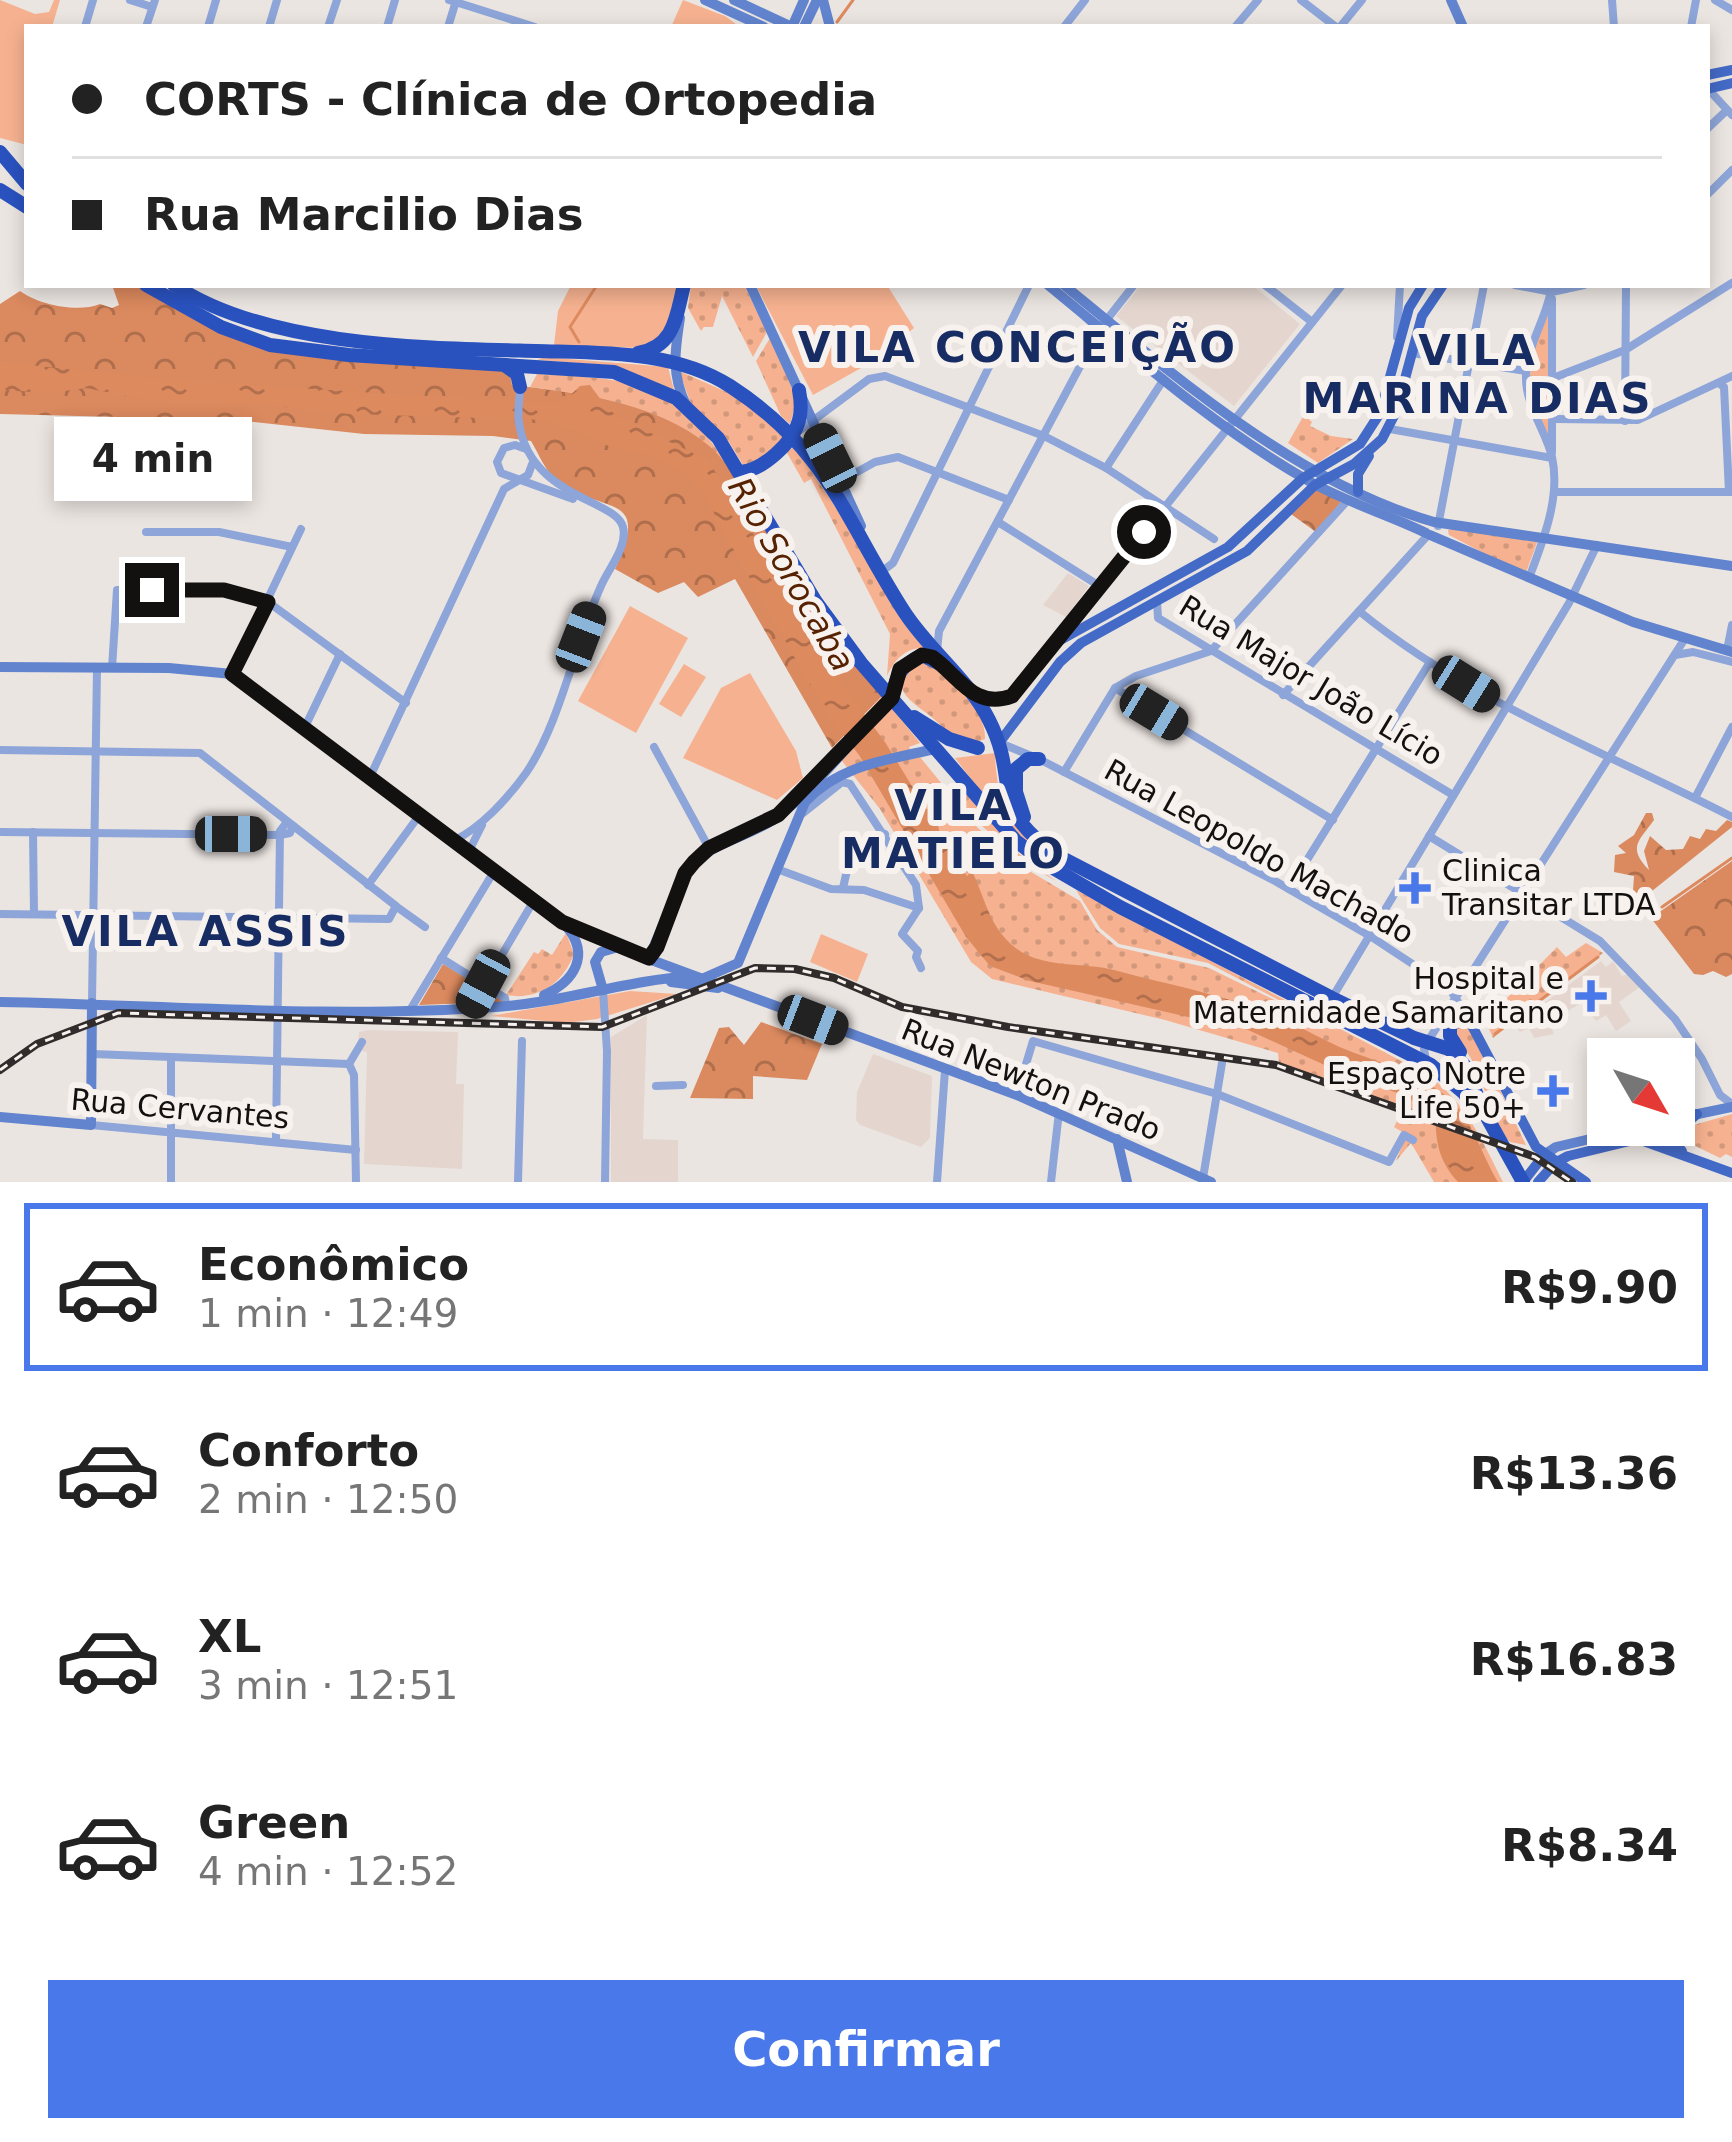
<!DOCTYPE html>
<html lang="pt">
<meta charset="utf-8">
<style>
:root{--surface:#fff;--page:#f6f6f6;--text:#222;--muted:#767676;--line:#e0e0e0;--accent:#4978ea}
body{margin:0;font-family:"DejaVu Sans",sans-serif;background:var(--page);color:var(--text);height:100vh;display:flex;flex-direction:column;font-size:45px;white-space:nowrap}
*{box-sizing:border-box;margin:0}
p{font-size:39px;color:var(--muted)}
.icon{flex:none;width:66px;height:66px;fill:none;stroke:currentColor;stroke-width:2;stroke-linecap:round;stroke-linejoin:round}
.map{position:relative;height:1182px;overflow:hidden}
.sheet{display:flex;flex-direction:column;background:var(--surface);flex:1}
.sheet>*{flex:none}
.guide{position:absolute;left:24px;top:24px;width:1686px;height:264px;border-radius:0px;box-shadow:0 6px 18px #0003;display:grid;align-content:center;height:264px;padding:0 48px;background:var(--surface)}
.needle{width:78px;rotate:129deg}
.fabs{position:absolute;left:1587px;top:1038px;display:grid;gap:24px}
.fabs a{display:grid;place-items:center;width:108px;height:108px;border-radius:0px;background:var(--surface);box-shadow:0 6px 18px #0003;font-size:60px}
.end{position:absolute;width:54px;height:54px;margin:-27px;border:15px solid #131110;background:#fff;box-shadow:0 0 0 6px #fff}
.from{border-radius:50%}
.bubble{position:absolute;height:84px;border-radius:0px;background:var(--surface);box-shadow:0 6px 18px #0003;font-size:39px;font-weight:700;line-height:84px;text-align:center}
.car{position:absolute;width:36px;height:72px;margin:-36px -18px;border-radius:15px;box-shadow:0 0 9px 3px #0007;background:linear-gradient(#222 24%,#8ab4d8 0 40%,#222 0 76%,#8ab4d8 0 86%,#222 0)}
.guide b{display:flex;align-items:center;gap:42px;height:114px;font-size:45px}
.guide b+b{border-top:3px solid var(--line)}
.guide i{width:30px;height:30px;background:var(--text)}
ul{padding:21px 0 0;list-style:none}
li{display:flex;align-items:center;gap:36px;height:168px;margin:0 24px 18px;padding:0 24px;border:6px solid transparent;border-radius:0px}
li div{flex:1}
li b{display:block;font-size:45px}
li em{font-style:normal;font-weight:700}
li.current{border-color:var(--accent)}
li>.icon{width:108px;height:108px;stroke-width:1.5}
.action{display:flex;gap:24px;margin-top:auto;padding:24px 48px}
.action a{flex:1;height:138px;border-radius:0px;background:var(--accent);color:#fff;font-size:48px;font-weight:700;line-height:138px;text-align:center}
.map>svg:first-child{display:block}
.built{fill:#e4d6cf}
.green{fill:#f6b290}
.forest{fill:url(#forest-crowns)}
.park{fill:url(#park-dots)}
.water{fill:url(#water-ripples)}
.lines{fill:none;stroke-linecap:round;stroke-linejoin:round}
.stream{stroke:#dd8a5f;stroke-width:3}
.street{stroke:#8da5d8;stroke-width:8}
.secondary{stroke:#6284cf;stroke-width:10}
.primary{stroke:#446ac7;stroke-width:10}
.highway{stroke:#2a52bf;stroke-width:14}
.rail-casing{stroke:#2f2c2b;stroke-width:8}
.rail{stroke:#f8f2ef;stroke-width:3;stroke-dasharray:9;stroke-linecap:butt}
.route{stroke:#131110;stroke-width:15}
.poi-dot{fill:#4978ea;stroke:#f8f2ef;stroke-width:4.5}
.labels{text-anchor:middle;stroke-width:12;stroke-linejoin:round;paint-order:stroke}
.street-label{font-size:30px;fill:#131110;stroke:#f8f2ef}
.poi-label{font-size:30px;fill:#131110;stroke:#f8f2ef;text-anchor:end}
.water-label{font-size:33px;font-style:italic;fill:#562201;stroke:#f8f2ef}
.district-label{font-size:42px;font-weight:bold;letter-spacing:3px;fill:#172c62;stroke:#f8f2ef}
</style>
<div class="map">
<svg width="1732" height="1182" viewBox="0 0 1732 1182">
<defs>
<pattern id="forest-crowns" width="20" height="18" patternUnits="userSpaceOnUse" patternTransform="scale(3)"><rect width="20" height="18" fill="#db895e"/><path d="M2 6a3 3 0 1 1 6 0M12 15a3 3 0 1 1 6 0" fill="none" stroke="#b06f4c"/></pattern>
<pattern id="park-dots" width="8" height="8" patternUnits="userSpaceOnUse" patternTransform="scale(3)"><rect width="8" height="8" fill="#f6b290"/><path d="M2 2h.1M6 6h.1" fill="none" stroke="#d2987b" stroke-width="1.8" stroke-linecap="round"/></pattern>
<pattern id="water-ripples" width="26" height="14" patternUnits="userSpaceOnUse" patternTransform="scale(3)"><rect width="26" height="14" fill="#dd8a5f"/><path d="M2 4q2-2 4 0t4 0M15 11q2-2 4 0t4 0" fill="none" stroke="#b26f4d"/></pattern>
</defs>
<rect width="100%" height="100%" fill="#ebe5e1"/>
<g class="built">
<path d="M1141,285H1252L1300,324L1234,406L1116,316Z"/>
<path d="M1068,573L1089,586L1066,617L1043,605Z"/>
<path d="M1601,961L1606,967L1613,961L1622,976L1628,974L1640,987L1619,1002L1631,1021L1616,1031L1606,1015L1596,1021L1582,1003L1549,1021L1554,1034L1534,1038L1529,1028L1520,1032L1517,1028L1523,1023L1521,1020Z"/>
<path d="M647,1015L643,1139L678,1140V1182H611V1037Z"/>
<path d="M368,1030L458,1032L456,1084H464L462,1169L364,1164L367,1052L357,1050L359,1032Z"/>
<path d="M873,1054L932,1076L930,1138L921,1147L860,1125L856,1120L857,1092Z"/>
</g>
<g class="green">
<path d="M0,0L35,14L49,12L54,0H60L52,27H27L24,118L27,145L0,138Z"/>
<path d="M683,0L725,16L740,27H671Z"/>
<path d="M571,285H678C673,311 670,338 641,348L554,345L558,311Z"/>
<path d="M887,285L914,328L870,363L813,395L756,286Z"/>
<path d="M544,357L668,367L674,390L607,365L538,360Z"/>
<path d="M630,606L688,638L636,733L578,701Z"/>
<path d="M684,664L706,677L681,717L659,704Z"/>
<path d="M750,673L796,751L803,778L777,800L683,758L721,688Z"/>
<path d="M995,753C997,820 1022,840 1077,872L1072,874C1020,844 991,805 955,758Z"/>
<path d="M821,934L868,954L857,982L810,962Z"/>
<path d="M630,991L677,994L597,1019L566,1023L491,1016Z"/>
</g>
<g class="forest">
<path d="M112,285H136L221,333L502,370L510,375L512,385C578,393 660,400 711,447C735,468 753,501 770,528C808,584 845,640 882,696L832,748L735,579L698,597L684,582L658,593L615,569C649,496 611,513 565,487C547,476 541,458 531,441L493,436L364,434L236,420L0,414V304L20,291C39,305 78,313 100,304L112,308L119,305Z"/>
<path d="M1317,489L1341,502L1316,532L1291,514Z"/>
<path d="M1646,813H1652L1654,820C1639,841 1627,847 1649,870L1644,851L1650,836L1666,850L1683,849L1690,836L1700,839L1706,829L1716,831L1727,820L1732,822V827L1637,903L1633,891L1634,876L1614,872L1615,855L1626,853L1618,846L1634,835Z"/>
<path d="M1732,861V974L1726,977L1713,971L1703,975L1694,974L1651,918Z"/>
<path d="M443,964L502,1000V1002L419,1005Z"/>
<path d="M761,1022L822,1044L807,1080L753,1076V1099L690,1098L719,1028L729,1027L744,1045Z"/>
</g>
<g class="park">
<path d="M691,285H744L767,332L753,357L722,296L713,327H704L701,331L688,308Z"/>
<path d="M1549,311L1551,441L1546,440C1526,378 1523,373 1549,311Z"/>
<path d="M770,338L797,399L790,424L781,416L756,361Z"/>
<path d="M679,371L736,396L781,432L783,438L755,465H743L729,442L691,404Z"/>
<path d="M537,374C648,379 675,384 739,481C729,469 720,454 708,445C659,405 591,395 530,387Z"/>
<path d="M1304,415L1312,422L1310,426L1331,436L1353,439L1318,463L1288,443Z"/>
<path d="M795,447L869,557L902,620L925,648C906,647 895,659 887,676L890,634L811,479L804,483L786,451Z"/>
<path d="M1453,528L1538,540L1525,575L1449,535L1448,530Z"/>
<path d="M921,662C947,672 987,709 985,739C958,750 945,726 925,712C901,695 888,680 921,662Z"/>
<path d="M882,696L920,743L909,747L915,758L920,757L978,828L1021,866L1080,901L1097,930L1117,947L1209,968L1340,1032L1208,963L1119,944L1100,928L1076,890L1428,1075C1466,1103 1482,1140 1503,1182H1434L1411,1143L1396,1161L1405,1139H1414L1394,1127L1400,1115L1422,1121V1115L1279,1063L1278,1053L1165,1020L992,979L971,962L880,809L834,751Z"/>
<path d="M959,785L1019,854L1056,881C1015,859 983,828 950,794Z"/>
<path d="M566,933L574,954C563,983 538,1001 506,995L534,952L538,954L542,949L552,955Z"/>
<path d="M1586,943L1603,953L1493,1038L1480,1008L1500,1005L1557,947L1566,957Z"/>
<path d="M1458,1022L1468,1023L1526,1145L1510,1142L1501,1134L1475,1065L1455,1033Z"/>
<path d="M1732,1114V1157L1726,1154L1720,1158L1685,1141L1687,1127Z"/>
</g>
<path class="water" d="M0,362L172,380L517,402H563L580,386L590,385L607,408L621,419L708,460L797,606L830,669L885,742L926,809L934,808L938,814C934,836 955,858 967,876L972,871C986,900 989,928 1017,949C1045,969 1083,962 1114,970C1170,985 1229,996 1281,1018C1304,1028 1324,1041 1347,1050C1380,1063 1418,1073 1446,1096C1472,1117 1481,1154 1498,1182H1458C1438,1160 1436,1142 1435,1113L1425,1103L1342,1073L1233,1023L1197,1019L1030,981L990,966L966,937L859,755L826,713L718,522L705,493L679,469L648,455L613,448L550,420L349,414L250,403L148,400L86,388L49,393L0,390Z"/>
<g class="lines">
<g class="stream">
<path d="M837,22L853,0"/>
<path d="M579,342L570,327L597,285"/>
<path d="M1662,907L1732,858"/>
<path d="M1495,1034L1598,957"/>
</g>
<g class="street">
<path d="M130,0L152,7"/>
<path d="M449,0L535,27"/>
<path d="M1301,0L1336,27"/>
<path d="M1612,0L1614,27"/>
<path d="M1715,0L1732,10"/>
<path d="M85,27L93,0"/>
<path d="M146,27L155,0"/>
<path d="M208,27L216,0"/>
<path d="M269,27L277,0"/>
<path d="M328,27L337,0"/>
<path d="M387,27L395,0"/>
<path d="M448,27L456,1"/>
<path d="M1064,27L1085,0"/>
<path d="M1235,27L1258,0"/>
<path d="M1340,27L1362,0"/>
<path d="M1691,27L1696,0"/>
<path d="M1709,90L1732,115"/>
<path d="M1707,129L1727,110"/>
<path d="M1707,195L1732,170"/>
<path d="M1265,285L1312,322"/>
<path d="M1515,285L1552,292L1584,285"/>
<path d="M1552,299V452"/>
<path d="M1397,337L1400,285"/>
<path d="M1412,353L1526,371"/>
<path d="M1553,378L1625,350L1732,283"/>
<path d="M1720,384L1724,387L1729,492"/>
<path d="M1554,419L1638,420L1732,376"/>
<path d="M1625,421L1626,285"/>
<path d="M1390,429L1552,458"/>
<path d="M799,431L869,379L885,376L1044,436L1106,468L1214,539"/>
<path d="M526,449L515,445L504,448L497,462L501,473L573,499"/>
<path d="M1106,468L1164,379"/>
<path d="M841,481L875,462L898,457L1009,500"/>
<path d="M1554,492H1732"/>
<path d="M998,522L1101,587"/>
<path d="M1438,526L1484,285"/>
<path d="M146,532H219L292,547"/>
<path d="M881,572L893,563L1029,285"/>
<path d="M1529,578C1543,541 1561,497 1552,457C1546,431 1525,405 1526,376C1527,344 1548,316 1552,285"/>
<path d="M1157,601L1158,618L1453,795"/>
<path d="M1359,611C1470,702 1606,752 1732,817"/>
<path d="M1062,636L1342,285"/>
<path d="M1727,650L1732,625"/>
<path d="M937,651L939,631L1101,327L1134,285"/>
<path d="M1675,655L1693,652L1732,662"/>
<path d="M112,668L117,590H224L268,602L406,703"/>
<path d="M232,674L301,529"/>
<path d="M1115,688L1333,820"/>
<path d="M1283,695L1428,535"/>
<path d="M304,729L340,654"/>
<path d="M1000,743L1039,759L1275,881L1370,936L1449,988L1469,1019"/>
<path d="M654,747L709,848"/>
<path d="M0,750L200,753L396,906L389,919L0,914"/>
<path d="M1064,772L1115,688L1136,676L1211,651L1348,500"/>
<path d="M369,779L504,489L528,475L533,462"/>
<path d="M1695,798L1732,727"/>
<path d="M803,813L842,782L850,784L916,885L919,908"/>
<path d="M0,832L280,835L290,833L293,826"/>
<path d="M33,832L34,914"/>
<path d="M1429,836L1600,941L1675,1019L1702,1059L1720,1095L1732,1104"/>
<path d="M453,841C481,828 508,798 526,773C560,724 575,643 601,586C608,569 628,547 623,527C616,499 530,498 519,423C517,412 520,398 520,386"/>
<path d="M468,853L482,825"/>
<path d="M777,869L831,889L864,890L919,908"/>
<path d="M368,885L418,817"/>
<path d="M843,888L848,866L885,834"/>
<path d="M1289,889L1430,662"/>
<path d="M397,907L425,927"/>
<path d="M919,908L902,934L918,951L916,957L921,968"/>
<path d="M441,958L505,998L506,1004L501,1007"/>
<path d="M603,990L607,1051L605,1182"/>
<path d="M1332,998L1569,603L1597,545"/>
<path d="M92,1003L97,668"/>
<path d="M470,1009L533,902"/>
<path d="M410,1010L493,873"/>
<path d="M93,1054L349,1064"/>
<path d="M1426,1060L1424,1049L1428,1041L1684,640"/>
<path d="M656,1086L683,1085"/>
<path d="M1017,1094L1033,1041L1217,1094L1389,1162L1404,1135L1413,1140"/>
<path d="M91,1125L356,1150"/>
<path d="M276,1140L280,831L287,822"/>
<path d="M1203,1178L1222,1063"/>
<path d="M171,1182V1058"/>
<path d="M356,1182L354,1075L349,1064L362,1042"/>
<path d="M518,1182L522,1041"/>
<path d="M937,1182L945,1070"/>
<path d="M1051,1182L1059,1112"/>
</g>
<g class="secondary">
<path d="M705,0L764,27"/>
<path d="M734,0L792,27"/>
<path d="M823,0L830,27"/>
<path d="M1451,0L1463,27"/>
<path d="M792,27L804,0"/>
<path d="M804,27L817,0"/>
<path d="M750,285L861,526"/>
<path d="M1048,285C1131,353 1214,427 1307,480C1345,502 1387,514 1426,533"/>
<path d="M1064,285C1172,374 1297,483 1434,522L1732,566"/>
<path d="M680,318C675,350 671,374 686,405"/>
<path d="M1430,535L1633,622L1732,652"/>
<path d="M0,667L169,668L232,674L563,922L619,948L1017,1095L1211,1182"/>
<path d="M649,958L685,873C714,839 738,842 773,820C810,795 859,732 892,698"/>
<path d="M704,978L738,963L805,802C840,765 886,760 935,749"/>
<path d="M671,982L718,988"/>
<path d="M603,990L595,962L601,952L615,948"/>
<path d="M544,995C575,981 590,955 567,927"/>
<path d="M0,1002C164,1005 331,1019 495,1007C562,1003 626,980 693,976"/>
<path d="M0,1117L91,1125L92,1003"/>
<path d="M1674,1119L1732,1107"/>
<path d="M1117,1139L1127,1182"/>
<path d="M1544,1155L1556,1147L1650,1125"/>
</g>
<g class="primary">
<path d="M1707,75L1732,70"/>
<path d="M1707,89L1732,83"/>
<path d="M1358,492V474L1369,456"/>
<path d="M976,698L998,700L1012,696L1057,642L1228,547L1303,478L1360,444L1380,413L1409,308L1423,285"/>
<path d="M999,743L1060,662L1081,643L1247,551L1315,485L1354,464L1382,439L1396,412L1422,316L1443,285"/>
<path d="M1470,1022L1536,1147L1586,1182"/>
<path d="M1682,1151L1674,1141V1134L1697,1114"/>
<path d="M1523,1182L1544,1155"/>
<path d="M1538,1182L1555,1163L1568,1156L1638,1139L1732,1173"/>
</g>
<g class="highway">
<path d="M0,152L27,184"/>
<path d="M0,190L27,207"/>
<path d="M146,285L221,327L270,345L349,355L614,372L676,398L718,438L816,602L861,663L1016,841L1046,864L1120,907L1431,1065L1464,1093L1477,1112"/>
<path d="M174,285C267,347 425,348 536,351C600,353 674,350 730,386C829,450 846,522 905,613C930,651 969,680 989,720C1022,785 984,807 1062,858L1332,998L1414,1038L1449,1049L1465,1066L1483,1110L1523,1182"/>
<path d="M638,353C675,347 676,316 684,285"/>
<path d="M506,366L517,374L520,387"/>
<path d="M740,472C762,471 794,442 799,420C802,410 801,401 799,390"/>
<path d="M892,698C896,675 901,665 922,655L942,665"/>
<path d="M914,717L949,739L978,748"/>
<path d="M1024,817L1016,792V769L1028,759H1039"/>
<path d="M1460,1052L1450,1036V1026L1459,1018L1470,1022"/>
</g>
<g class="rail-casing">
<path id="rail" d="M0,1070L37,1044L118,1013L602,1027L755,968L795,969L834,978L902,1007L1008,1027L1276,1065L1535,1157L1572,1182"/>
</g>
<use href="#rail" class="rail"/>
</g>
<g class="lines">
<path class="route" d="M152,590H224L268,602L232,674L562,922L649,958L657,947L685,873L694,862L709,848L778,815L892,698L900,669L922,655L932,657C959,676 974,710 1012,696L1144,532"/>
</g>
<g class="poi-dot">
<path d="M1409 870h12v12h12v12h-12v12h-12v-12h-12v-12h12z"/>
<path d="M1585 978h12v12h12v12h-12v12h-12v-12h-12v-12h12z"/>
<path d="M1547 1073h12v12h12v12h-12v12h-12v-12h-12v-12h12z"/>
</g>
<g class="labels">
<g class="street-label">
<text transform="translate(1311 681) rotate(31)" y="10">Rua Major João Lício</text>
<text transform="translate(1259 852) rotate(29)" y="10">Rua Leopoldo Machado</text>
<text transform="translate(1031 1080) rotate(22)" y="10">Rua Newton Prado</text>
<text transform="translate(180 1109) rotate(5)" y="10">Rua Cervantes</text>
</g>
<g class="poi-label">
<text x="1442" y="881" text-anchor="start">Clinica<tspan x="1442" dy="34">Transitar LTDA</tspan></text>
<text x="1564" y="989">Hospital e<tspan x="1564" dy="34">Maternidade Samaritano</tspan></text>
<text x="1526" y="1084">Espaço Notre<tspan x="1526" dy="34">Life 50+</tspan></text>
</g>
<g class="water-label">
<text transform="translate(792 574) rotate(60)" y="12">Rio Sorocaba</text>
</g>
<g class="district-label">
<text x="1018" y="362">VILA CONCEIÇÃO</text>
<text x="1478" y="365">VILA<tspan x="1478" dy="48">MARINA DIAS</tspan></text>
<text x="954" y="820">VILA<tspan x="954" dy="48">MATIELO</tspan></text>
<text x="206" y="946">VILA ASSIS</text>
</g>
</g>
</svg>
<div class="fabs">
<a><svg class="needle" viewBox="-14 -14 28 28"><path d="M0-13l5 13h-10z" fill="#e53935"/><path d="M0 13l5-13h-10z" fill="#767676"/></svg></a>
</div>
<i class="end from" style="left:1144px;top:532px"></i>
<i class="end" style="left:152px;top:590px"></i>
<div class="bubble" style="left:54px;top:417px;width:198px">4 min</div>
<i class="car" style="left:830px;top:458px;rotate:334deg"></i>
<i class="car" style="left:581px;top:637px;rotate:21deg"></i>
<i class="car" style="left:1466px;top:684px;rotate:122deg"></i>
<i class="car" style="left:1154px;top:712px;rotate:121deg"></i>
<i class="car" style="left:231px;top:834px;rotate:90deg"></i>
<i class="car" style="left:483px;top:984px;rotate:208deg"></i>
<i class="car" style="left:813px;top:1020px;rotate:111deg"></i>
<div class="guide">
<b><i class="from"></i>CORTS - Clínica de Ortopedia</b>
<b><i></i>Rua Marcilio Dias</b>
</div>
</div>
<section class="sheet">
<ul>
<li class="current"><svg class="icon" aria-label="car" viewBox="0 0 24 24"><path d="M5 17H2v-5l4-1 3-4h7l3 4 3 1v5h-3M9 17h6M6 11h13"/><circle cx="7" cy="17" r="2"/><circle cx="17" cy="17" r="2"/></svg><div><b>Econômico</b><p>1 min · 12:49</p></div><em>R$9.90</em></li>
<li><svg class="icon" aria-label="car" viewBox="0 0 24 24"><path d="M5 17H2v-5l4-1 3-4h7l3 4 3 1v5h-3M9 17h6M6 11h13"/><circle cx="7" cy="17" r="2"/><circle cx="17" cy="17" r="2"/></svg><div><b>Conforto</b><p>2 min · 12:50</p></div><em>R$13.36</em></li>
<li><svg class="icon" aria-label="car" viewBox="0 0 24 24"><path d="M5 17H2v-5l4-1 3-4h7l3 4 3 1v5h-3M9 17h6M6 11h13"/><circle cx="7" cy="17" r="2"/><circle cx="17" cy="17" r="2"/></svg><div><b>XL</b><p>3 min · 12:51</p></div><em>R$16.83</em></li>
<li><svg class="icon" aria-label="car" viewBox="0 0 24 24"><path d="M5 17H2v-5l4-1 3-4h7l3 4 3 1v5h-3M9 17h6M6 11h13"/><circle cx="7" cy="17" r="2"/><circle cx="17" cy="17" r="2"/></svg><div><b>Green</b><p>4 min · 12:52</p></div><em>R$8.34</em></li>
</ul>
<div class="action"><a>Confirmar</a></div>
</section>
